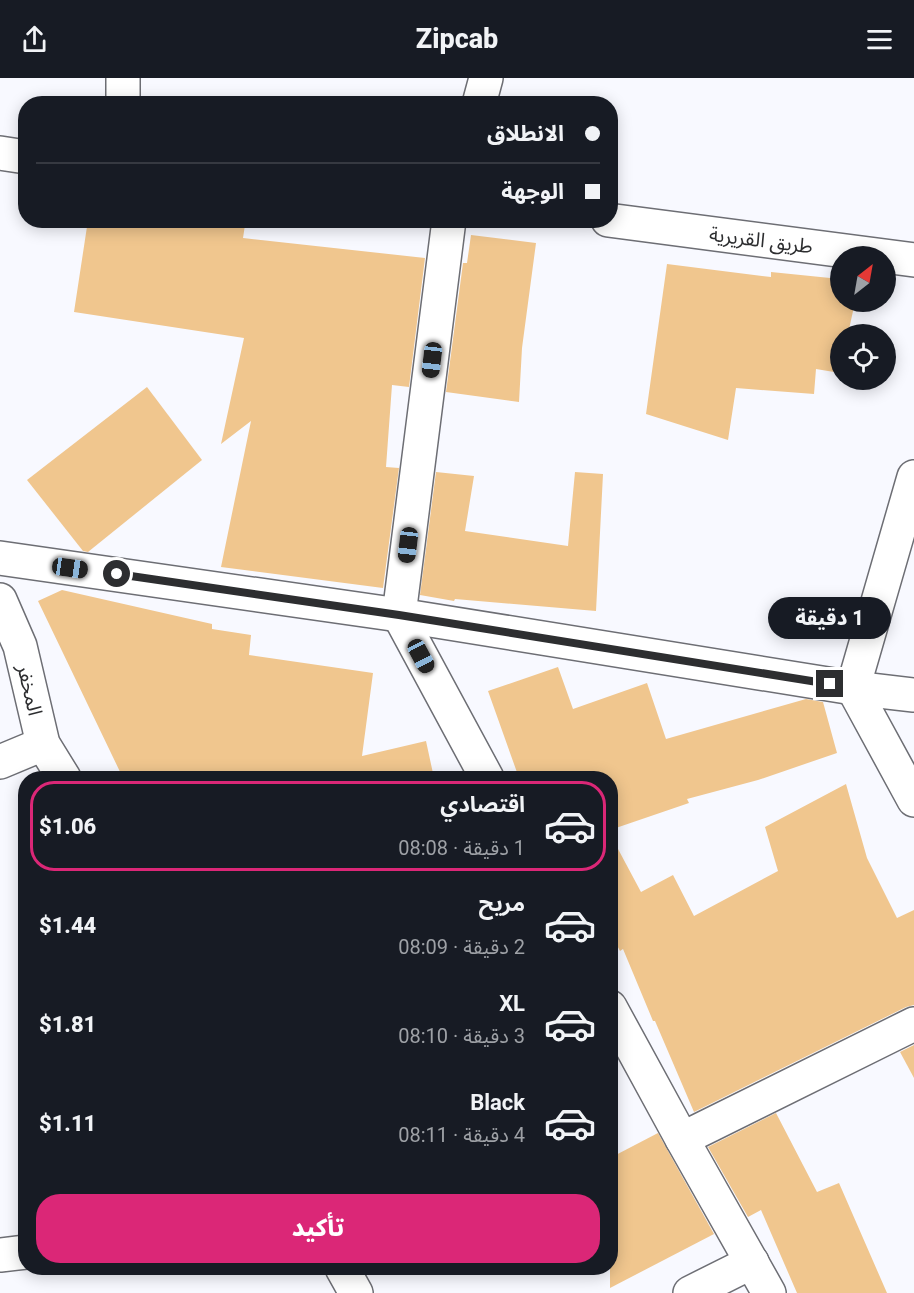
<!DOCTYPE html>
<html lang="ar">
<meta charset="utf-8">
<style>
:root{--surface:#171b24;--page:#20242c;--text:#f1f3f6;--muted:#9ea1a6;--line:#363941;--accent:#db2777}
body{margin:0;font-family:Roboto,"Noto Sans Arabic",sans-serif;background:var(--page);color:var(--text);direction:rtl;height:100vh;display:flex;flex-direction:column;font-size:22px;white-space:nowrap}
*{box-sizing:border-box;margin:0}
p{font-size:20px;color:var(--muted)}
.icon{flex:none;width:33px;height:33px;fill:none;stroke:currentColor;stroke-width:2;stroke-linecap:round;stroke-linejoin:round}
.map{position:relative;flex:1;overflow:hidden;direction:ltr}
.details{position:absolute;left:18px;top:693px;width:600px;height:504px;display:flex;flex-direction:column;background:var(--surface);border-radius:24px;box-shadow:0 3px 15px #0003;direction:rtl}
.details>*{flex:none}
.banner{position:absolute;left:18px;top:18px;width:600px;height:132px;border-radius:24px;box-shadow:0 3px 15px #0003;direction:rtl;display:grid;align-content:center;height:132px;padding:0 18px;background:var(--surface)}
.needle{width:39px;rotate:31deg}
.tools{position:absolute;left:830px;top:168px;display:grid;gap:12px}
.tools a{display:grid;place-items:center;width:66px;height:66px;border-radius:50%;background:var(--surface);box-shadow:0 3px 15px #0003;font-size:30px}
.end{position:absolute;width:27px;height:27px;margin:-14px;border:8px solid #2d2e30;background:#fff;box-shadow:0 0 0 3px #fff}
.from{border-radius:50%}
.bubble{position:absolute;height:42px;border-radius:21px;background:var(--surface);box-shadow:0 3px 15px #0003;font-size:20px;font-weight:800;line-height:42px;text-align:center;direction:rtl}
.car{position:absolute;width:18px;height:36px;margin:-18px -9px;border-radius:8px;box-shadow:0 0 4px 2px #0007;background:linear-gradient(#222 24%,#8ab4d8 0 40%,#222 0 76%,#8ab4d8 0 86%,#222 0)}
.banner b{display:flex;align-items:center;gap:21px;height:57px;font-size:22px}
.banner b+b{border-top:2px solid var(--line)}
.banner i{width:15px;height:15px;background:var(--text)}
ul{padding:10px 0 0;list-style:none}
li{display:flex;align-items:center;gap:18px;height:90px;margin:0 12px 9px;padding:0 6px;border:3px solid transparent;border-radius:24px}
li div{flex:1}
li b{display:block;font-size:22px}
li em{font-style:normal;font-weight:800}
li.selected{border-color:var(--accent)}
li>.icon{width:54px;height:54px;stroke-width:1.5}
.button{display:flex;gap:12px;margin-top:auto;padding:12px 18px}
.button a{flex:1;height:69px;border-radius:24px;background:var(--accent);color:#fff;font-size:24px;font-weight:800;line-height:69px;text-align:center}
header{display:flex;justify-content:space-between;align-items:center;height:78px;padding:0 18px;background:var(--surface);font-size:27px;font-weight:800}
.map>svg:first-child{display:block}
.building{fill:#f0c68e}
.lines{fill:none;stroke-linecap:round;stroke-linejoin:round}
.street-casing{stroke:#6d6e74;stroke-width:36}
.secondary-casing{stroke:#6d6e74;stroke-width:36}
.street{stroke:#fff;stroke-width:33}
.secondary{stroke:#fff;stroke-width:33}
.route{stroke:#2d2e30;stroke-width:8}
.labels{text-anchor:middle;stroke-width:4.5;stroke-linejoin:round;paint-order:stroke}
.street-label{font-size:20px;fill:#2d2e30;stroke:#fff}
</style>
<header><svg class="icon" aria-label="menu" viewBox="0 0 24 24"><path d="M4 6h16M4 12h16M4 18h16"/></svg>Zipcab<svg class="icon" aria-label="share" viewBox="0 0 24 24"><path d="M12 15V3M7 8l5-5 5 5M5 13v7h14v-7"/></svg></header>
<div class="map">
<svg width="914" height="1215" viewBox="0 0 914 1215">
<rect width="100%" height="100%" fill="#f8f9ff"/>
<g class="building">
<path d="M88,142H219L245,147L243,160L425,180L409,309L392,307L386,389L399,390L383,510L221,489L251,343L221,366L244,260L74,234Z"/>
<path d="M471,157L536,165L522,270L519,324L446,314L463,185H467Z"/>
<path d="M667,186L771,199V194L840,201V224H855L848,256H840V295L816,291L814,316L736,310L728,362L646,336Z"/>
<path d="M147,309L202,382L88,474L83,473L27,402Z"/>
<path d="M436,394L474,398L465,453L568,468L575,394L603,396L596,533L455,521L454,523L420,517Z"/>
<path d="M62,512L212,546V551L251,557L249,577L373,595L362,678L426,663L434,700H123L38,523Z"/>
<path d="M558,589L573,631L647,605L666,661L806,621L823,624L837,675L758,702L687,721L689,725L610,752V700H519L488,613Z"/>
<path d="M846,706L867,780L897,840L914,832V927L906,929L694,1034L655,943H653L623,871L620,873L610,854V756L641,814L673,797L694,838L778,793L765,749Z"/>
<path d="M914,967V1000L900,974Z"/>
<path d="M776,1035L817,1114L839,1105L887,1215H797L761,1132L748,1139L708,1069Z"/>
<path d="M658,1055L714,1156L610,1210V1080Z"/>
</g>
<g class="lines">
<g class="street-casing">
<g id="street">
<path d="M123,26V0"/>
<path d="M479,26L486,0"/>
<path d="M449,142L399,537L487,700"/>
<path d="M914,399L853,610L914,722"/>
<path d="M0,480L399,537L853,610L914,617"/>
<path d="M0,684L43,666"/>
<path d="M610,929L682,1061L769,1215"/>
<path d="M682,1061L914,946"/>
<path d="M0,1177L26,1174"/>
<path d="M690,1215L752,1184"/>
</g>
</g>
<g class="secondary-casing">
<g id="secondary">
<path d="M0,75L26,79"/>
<path d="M608,142L914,182"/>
<path d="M0,522L20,568L43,666L64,700"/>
<path d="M342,1190L356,1215"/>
</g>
</g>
<use href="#street" class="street"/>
<use href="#secondary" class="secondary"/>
</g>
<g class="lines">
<path class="route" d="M117,496L399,537L830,606"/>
</g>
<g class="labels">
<g class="street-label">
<text transform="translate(761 162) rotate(7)" y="7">طريق القريرية</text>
<text transform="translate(30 612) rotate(77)" y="7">المخفر</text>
</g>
</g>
</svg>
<div class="tools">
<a><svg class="needle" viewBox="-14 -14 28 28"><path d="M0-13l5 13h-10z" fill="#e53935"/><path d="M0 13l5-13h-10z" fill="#9ea1a6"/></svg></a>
<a><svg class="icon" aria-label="locate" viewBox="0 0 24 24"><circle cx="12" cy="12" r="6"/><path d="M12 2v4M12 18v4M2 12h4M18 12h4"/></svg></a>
</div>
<i class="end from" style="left:117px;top:496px"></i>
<i class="end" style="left:830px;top:606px"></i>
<div class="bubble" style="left:768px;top:519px;width:123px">1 دقيقة</div>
<i class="car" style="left:432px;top:282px;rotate:187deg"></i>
<i class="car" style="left:408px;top:467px;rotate:187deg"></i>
<i class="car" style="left:70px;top:490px;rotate:98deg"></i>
<i class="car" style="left:421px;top:578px;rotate:152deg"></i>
<div class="banner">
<b><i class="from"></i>الانطلاق</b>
<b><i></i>الوجهة</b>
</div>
<section class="details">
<ul>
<li class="selected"><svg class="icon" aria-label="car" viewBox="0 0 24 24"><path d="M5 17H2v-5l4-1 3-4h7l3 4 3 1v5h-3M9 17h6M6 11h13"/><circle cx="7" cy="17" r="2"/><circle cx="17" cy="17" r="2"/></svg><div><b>اقتصادي</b><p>1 دقيقة · 08:08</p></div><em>$1.06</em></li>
<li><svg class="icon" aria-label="car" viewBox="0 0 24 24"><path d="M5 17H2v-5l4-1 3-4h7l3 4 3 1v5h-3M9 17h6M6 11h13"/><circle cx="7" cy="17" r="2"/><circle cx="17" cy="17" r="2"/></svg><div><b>مريح</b><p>2 دقيقة · 08:09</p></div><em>$1.44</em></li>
<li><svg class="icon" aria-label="car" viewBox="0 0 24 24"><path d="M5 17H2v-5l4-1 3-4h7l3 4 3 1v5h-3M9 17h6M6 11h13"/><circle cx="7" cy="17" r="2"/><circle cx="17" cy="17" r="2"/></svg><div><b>XL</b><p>3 دقيقة · 08:10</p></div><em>$1.81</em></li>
<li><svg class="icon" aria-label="car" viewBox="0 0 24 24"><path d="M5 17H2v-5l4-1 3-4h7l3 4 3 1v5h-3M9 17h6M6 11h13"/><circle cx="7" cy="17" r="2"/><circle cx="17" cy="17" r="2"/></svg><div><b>Black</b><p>4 دقيقة · 08:11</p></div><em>$1.11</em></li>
</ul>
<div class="button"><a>تأكيد</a></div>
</section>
</div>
